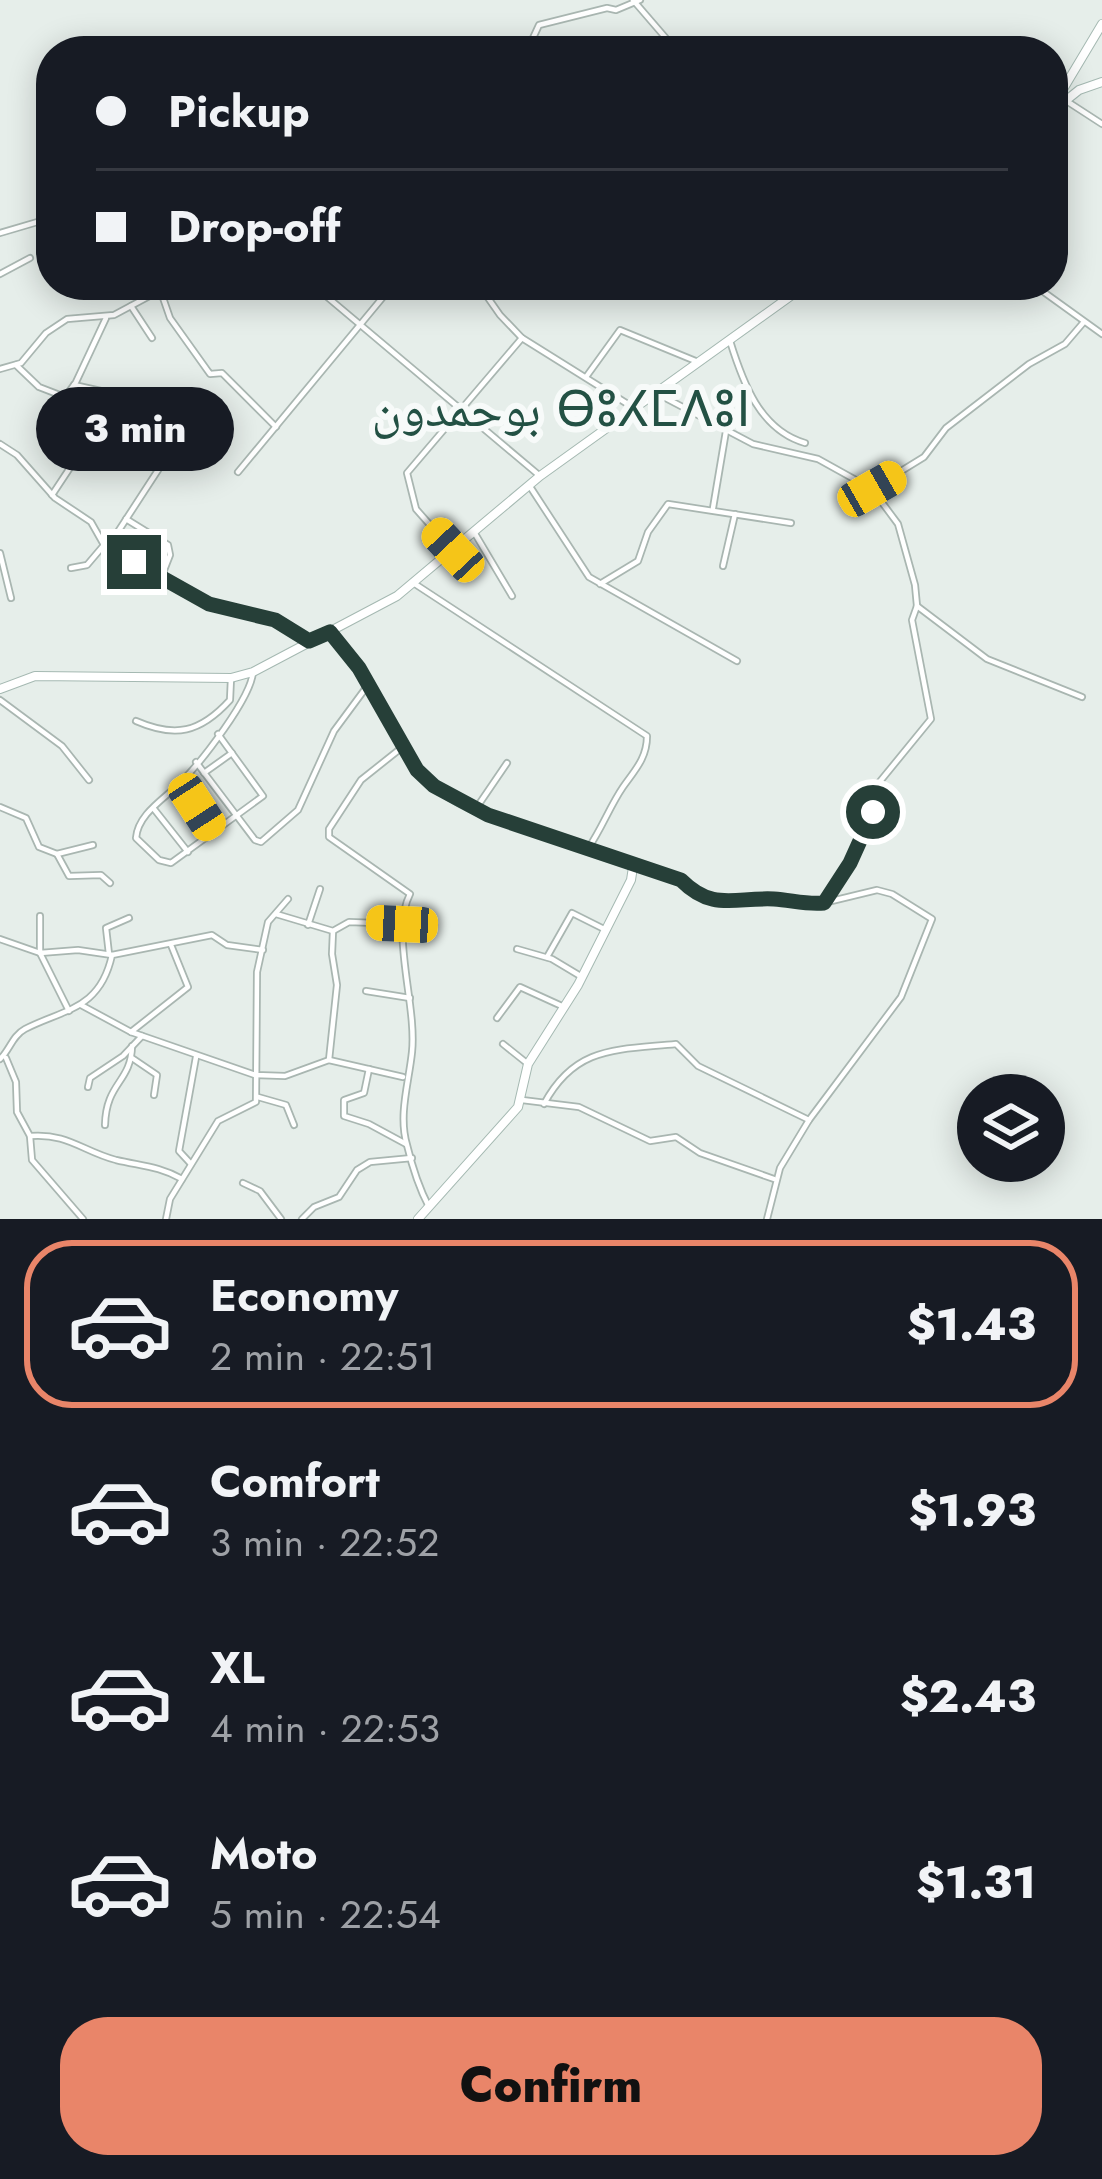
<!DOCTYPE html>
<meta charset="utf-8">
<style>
:root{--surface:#171b24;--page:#242831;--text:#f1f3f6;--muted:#9ea1a6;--line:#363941;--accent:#e98569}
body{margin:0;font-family:Jost,"Noto Naskh Arabic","Noto Sans Tifinagh",sans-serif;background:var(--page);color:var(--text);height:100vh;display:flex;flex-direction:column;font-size:45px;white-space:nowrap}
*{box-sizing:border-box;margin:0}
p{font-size:39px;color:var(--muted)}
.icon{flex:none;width:66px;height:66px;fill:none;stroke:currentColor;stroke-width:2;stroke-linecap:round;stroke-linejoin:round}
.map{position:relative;height:1219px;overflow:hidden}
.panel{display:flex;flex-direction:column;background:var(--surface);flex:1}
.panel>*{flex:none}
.hud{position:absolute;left:36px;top:36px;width:1032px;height:264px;border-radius:48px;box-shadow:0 6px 30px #0003;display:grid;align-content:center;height:264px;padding:0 60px;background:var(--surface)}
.buttons{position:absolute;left:957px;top:1074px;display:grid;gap:24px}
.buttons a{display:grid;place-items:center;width:108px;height:108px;border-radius:50%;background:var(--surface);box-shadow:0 6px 30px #0003;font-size:60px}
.end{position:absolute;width:54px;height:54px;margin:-27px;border:15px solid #263f38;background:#fff;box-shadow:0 0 0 6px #fff}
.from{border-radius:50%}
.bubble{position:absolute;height:84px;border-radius:42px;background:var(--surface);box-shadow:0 6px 30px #0003;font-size:39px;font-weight:800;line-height:84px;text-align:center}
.car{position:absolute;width:36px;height:72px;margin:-36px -18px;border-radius:15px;box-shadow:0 0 9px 3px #0007;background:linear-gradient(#f5c518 24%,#345 0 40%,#f5c518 0 76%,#345 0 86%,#f5c518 0)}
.hud b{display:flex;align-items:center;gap:42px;height:114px;font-size:45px}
.hud b+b{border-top:3px solid var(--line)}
.hud i{width:30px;height:30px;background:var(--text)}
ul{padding:21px 0 0;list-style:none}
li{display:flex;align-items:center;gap:36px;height:168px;margin:0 24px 18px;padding:0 36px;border:6px solid transparent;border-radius:48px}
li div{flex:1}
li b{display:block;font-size:45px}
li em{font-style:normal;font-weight:800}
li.active{border-color:var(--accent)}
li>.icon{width:108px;height:108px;stroke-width:1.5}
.primary-button{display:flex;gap:24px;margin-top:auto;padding:24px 60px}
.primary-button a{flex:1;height:138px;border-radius:48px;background:var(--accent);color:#111;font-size:48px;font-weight:800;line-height:138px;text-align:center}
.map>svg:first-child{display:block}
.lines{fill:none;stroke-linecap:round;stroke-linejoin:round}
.street-casing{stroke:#a9b6b1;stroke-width:8}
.secondary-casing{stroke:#a5b9b2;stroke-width:10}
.street{stroke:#fff;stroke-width:4.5}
.secondary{stroke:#fff;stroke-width:8}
.route{stroke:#263f38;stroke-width:15}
.labels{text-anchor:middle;stroke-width:12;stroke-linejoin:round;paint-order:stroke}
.quarter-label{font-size:51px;fill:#235144;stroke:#f7faf9}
</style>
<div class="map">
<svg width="1102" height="1219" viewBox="0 0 1102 1219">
<rect width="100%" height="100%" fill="#e6eeea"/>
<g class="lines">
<g class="street-casing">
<g id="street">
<path d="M633,0L677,51"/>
<path d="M527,51L539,25L607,8L616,10L640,0"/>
<path d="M1065,100L1102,124"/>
<path d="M0,233L51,218"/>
<path d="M0,274L30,258"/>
<path d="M313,285L540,476"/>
<path d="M479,285L500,315L522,338L634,408"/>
<path d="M1034,285L1102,334"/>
<path d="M161,292L170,318L210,374L222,373L276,427"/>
<path d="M131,306L152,338"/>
<path d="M730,341C743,383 760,430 805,443"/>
<path d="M16,365L39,387L65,397L76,382L106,318"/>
<path d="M0,369L21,363L46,333L67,319L114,315L170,285"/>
<path d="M586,377L620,330L698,362"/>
<path d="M74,385L101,391L113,409L134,427"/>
<path d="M656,393L753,444L818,459L872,489L898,524L915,585L917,606L912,620L931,719L873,790V811L851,863L824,903"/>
<path d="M0,444L17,455L55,498L91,522L104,545L209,605L275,620L309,641"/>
<path d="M238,472L393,285"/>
<path d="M529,485L589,577L737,661"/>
<path d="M872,489L924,457L946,428L1029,364L1065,344L1083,323"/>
<path d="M52,495L85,445"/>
<path d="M713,508L726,431"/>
<path d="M126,519L168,545L170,555L161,578"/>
<path d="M474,532L512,596"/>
<path d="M108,547L175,444"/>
<path d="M453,551L416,509L407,473L522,338"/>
<path d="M0,553L11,598"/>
<path d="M723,566L735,514"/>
<path d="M71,568L87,565L104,545"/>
<path d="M415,584L647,736C647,758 635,770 623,787C610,806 602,828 589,847"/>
<path d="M600,584L638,561L648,532L668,504L791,523"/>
<path d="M917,606L987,659L1082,697"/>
<path d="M0,700L62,746L89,780"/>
<path d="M136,721C175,738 200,733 230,700L231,678"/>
<path d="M218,734L263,796L171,863L159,860L136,838C138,813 166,798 182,781C202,761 251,698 253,672"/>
<path d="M405,745L361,780L329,829V837L410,894C390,932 417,1005 412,1052C409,1082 398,1115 407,1145C412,1166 419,1188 429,1207"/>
<path d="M196,762L255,840L261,842L298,810L334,731L368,685"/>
<path d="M204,773L232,753"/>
<path d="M181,782L213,832"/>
<path d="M0,807L26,818L39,847L57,854L69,876L101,875L110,883"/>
<path d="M154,809L188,852"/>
<path d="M475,810L507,763"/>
<path d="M57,854L93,845"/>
<path d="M633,867L681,880L693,893L717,901L771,899L815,905L877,890L892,894L932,919L901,997L809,1120L780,1168L767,1219"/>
<path d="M276,914L333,931L349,922L402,924"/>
<path d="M40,916V953L78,950L112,955"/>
<path d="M308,925L320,889"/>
<path d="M0,939L40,953L69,1011"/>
<path d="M517,949L552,959L582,977"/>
<path d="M109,954L106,928L129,918"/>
<path d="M547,957L572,913L606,930"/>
<path d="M366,991L410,998"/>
<path d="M81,1005L131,1032L255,1075L285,1076L329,1060L403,1077"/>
<path d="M497,1018L520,987L564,1007"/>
<path d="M131,1032L188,987L171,945"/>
<path d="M503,1044L528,1064"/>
<path d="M6,1058L16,1082L17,1112L30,1136L32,1160L83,1219"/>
<path d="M132,1058L157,1075L154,1095"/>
<path d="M0,1059C10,1050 12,1036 25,1029C64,1009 100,1010 112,955L212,935L227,945L263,950"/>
<path d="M329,1060L337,985L332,954L333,931"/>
<path d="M369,1069L364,1093L344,1100V1116L369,1124L406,1144"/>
<path d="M88,1087L90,1078L123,1056L142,1036"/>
<path d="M258,1097L286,1105L294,1125"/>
<path d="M522,1100L579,1107L650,1141L676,1137L700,1153L774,1179"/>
<path d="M544,1104C575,1046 616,1050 676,1044L698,1066L809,1120"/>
<path d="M105,1125C106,1082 131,1083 132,1046"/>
<path d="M30,1136C68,1133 82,1151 116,1160C141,1166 159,1166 182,1179"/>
<path d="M191,1164L179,1151L196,1057"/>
<path d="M243,1183L260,1191L281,1219"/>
<path d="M166,1219L170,1199L218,1121L256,1102L257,972L268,922L288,899"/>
<path d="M302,1219L314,1207L339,1197L357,1170L370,1162L412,1158"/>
</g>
</g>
<g class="secondary-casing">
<g id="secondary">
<path d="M1053,106L1102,24"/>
<path d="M1054,110L1079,90L1102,82"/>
<path d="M330,632L359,667L417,770C457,815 526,828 581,845C598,850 619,855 633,867L631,880L578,985L528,1064L518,1107L418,1219"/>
<path d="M0,689L35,676L231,678L253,672L397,596L540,476L806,285"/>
</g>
</g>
<use href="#street" class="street"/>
<use href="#secondary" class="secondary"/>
</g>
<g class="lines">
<path class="route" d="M134,562L209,604L275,620L309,641L330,632L359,668L417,770L434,786L488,815L681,880C713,912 735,897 774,899C791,900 807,905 824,903L850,863L873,812"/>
</g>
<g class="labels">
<g class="quarter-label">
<text x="561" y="426">بوحمدون ⴱⵓⵃⵎⴷⵓⵏ</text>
</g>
</g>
</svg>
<div class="buttons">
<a><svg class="icon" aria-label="layers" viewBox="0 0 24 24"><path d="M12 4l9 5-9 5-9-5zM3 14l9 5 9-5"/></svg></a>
</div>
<i class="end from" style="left:873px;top:812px"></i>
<i class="end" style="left:134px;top:562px"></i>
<div class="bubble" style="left:36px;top:387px;width:198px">3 min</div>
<i class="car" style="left:872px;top:489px;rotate:60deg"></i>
<i class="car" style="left:453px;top:550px;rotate:317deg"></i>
<i class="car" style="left:197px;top:807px;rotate:147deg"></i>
<i class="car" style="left:402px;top:924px;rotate:273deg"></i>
<div class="hud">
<b><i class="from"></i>Pickup</b>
<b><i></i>Drop-off</b>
</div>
</div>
<section class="panel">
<ul>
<li class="active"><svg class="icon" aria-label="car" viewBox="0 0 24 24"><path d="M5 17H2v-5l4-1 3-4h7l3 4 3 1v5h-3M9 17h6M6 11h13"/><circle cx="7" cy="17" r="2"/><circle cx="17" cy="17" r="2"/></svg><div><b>Economy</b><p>2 min · 22:51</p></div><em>$1.43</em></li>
<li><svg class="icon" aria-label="car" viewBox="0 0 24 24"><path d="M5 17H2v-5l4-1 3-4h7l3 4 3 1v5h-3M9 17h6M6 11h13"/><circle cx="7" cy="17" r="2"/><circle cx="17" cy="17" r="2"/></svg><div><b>Comfort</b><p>3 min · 22:52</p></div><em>$1.93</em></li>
<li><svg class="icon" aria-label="car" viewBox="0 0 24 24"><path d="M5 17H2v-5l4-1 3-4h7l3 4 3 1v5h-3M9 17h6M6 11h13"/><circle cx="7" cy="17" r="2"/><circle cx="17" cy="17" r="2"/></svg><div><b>XL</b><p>4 min · 22:53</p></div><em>$2.43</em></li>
<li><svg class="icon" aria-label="car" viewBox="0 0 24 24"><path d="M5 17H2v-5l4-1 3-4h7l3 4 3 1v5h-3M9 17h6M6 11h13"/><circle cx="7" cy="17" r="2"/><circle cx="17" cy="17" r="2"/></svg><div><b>Moto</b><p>5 min · 22:54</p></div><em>$1.31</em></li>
</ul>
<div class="primary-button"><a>Confirm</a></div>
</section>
